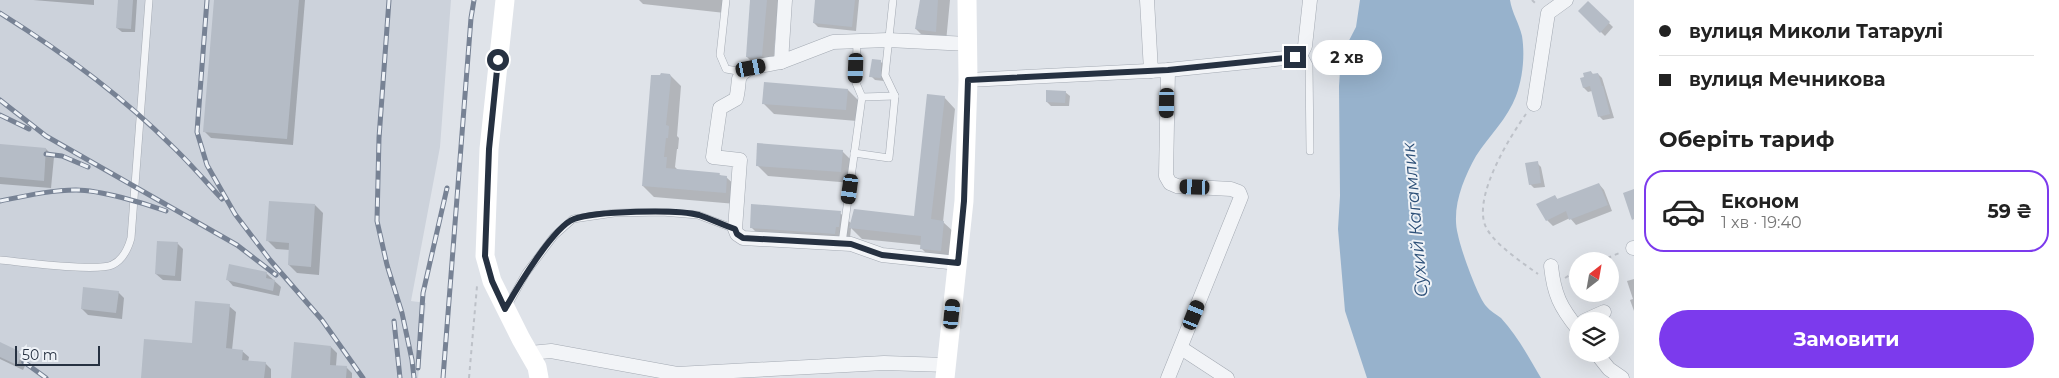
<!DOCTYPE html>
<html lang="uk">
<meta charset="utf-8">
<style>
:root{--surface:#fff;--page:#f2f2f2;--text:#222;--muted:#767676;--line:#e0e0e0;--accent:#7c3aed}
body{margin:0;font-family:Montserrat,sans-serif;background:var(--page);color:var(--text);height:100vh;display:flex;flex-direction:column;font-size:19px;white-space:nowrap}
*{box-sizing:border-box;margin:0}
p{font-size:16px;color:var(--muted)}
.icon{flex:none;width:28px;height:28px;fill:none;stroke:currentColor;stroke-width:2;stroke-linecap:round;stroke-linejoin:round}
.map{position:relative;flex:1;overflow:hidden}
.details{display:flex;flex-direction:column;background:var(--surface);width:425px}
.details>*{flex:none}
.banner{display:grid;align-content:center;height:110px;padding:0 25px;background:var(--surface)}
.needle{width:32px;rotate:31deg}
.tools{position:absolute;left:1569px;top:252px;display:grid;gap:10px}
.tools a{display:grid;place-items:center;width:50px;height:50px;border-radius:50%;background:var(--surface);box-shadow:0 5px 20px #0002;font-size:25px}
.scale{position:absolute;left:15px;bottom:12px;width:85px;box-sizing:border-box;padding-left:5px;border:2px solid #263141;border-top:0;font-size:14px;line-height:18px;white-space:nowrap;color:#263141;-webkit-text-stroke:4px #eef2f7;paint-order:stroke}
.end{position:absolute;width:22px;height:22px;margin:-11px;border:6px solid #263141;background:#fff;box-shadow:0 0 0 2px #fff}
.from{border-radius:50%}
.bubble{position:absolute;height:35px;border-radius:18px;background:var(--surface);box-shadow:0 5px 20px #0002;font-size:16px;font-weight:700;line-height:35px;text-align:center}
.car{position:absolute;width:15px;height:30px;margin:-15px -8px;border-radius:6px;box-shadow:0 0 4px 1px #0007;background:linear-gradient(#222 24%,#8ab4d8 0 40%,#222 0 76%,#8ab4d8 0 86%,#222 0)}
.banner b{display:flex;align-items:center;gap:18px;height:48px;font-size:19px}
.banner b+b{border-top:1px solid var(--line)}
.banner i{width:12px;height:12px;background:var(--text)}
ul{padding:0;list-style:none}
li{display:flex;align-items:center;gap:15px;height:82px;margin:0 10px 8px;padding:0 15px;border:2px solid transparent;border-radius:20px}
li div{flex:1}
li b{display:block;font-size:19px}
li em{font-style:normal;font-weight:700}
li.on{border-color:var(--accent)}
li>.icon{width:45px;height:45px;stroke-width:1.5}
h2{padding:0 25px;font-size:22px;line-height:60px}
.button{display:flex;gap:10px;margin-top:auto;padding:10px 25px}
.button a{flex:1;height:58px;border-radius:30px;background:var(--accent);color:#fff;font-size:20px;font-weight:700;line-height:58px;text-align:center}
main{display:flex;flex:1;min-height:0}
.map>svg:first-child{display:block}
.built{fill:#ccd2db}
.water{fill:#97b2cc}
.shadow{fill:#0003}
.building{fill:#b5bcc6}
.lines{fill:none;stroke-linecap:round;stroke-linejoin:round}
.lane-casing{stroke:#a4aab3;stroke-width:8}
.street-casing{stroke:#a4aab3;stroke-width:15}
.path{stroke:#bdc1c8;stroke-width:2;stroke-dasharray:4 4;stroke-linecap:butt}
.lane{stroke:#f2f4f7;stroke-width:7}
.street{stroke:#f2f4f7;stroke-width:14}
.secondary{stroke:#fff;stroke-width:19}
.rail-casing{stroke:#778294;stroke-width:5}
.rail{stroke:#eef2f7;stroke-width:3;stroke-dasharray:9;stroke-linecap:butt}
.route{stroke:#263141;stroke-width:6}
.labels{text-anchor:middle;stroke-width:4;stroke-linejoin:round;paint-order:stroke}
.water-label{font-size:18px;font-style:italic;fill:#2d5078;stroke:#eef2f7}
</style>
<main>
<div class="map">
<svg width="1634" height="378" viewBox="0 0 1634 378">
<rect width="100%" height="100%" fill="#dfe3e9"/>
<path class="built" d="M0,0H451L440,147L411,301L426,303L418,378H0Z"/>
<path class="water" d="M1360,0H1510C1512,13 1519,23 1522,36C1525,54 1523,78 1516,96C1508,118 1489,136 1476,156C1463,179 1451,209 1458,235C1461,250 1477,295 1486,306C1490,311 1496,314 1501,318C1517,335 1529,358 1541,378H1367L1345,311L1338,229L1340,196L1339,86L1341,56L1356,27Z"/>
<g class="shadow">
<path d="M33,0H94V5Z"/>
<path d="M119,0H137L135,32H122L117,28Z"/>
<path d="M215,0H305L293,145L211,138L204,131Z"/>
<path d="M639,0H726L725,13L643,4Z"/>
<path d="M751,0H778L773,67L758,68L747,57Z"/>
<path d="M816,0H859L856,31L818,27L814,23Z"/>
<path d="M922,0H950L946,42L927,40L916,29L917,16L920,17Z"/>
<path d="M1588,3L1613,27L1605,36L1580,11Z"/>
<path d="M881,62L885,66L884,81L875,80L871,76Z"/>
<path d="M1591,72L1594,75L1598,74L1602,78L1614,118L1603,120L1599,116L1592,91L1588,92L1584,88L1582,79Z"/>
<path d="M670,75L681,86L677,136L679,138L678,149H677L675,167L678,170L719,174L722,177H726L738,188L736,204L654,197L643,186Z"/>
<path d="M848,90L859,101L857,121L774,114L763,103Z"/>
<path d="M1065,92L1070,96L1069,106H1051L1047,102Z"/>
<path d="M944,97L955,109L943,222L955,233L952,261L932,259L921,248V245L862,239L851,228L850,238H762L751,227L840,213L852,224L915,217Z"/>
<path d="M0,145L46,149L54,157L51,188L0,184Z"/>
<path d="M842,151L853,162L852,183L768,176L757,165Z"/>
<path d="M1537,163L1541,167L1545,187L1534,188L1530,184Z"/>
<path d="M1599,184L1604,190L1612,211L1576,225L1570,218L1553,226L1547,220L1555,196L1558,200Z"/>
<path d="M315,205L323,213L319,275L297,273L289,265L290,250L276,249L268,241Z"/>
<path d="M177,243L183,249L181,281L163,280L156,274Z"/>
<path d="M266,273L281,287L279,296L233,286L227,279Z"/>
<path d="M1634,279V311L1630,300L1633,299L1627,281Z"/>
<path d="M118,292L124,298L122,319L88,315L82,309Z"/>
<path d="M229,306L236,312L232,350L242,351L249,357L248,362L265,363L271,369V378H142L193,344Z"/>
<path d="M0,344L22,354L28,360L23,370L0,359Z"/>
<path d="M331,347L337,353L336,366L346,367L352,373V378H292Z"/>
</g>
<g class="building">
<path d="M118,0H133L131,29L116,28Z"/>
<path d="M214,0H299L287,139L203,132Z"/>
<path d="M750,0H767L762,56L755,58L746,57Z"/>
<path d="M815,0H855L852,27L813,23Z"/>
<path d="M920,0H938L936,32L915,29Z"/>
<path d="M1588,1L1610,22L1600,33L1578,11Z"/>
<path d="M872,59L881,60V78L869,77Z"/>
<path d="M1591,71L1592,74L1598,73L1602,86H1603L1610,114L1598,117L1590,86L1583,88L1580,78L1584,77L1583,73Z"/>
<path d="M661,73L670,74L671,78L666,125L669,126L668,138H666L664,157H667L666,168L720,173L719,175L727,176L726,193L642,186L651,75H660Z"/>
<path d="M764,82L848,89L846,110L762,104Z"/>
<path d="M1046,90L1066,91L1065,103L1046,102Z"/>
<path d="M927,94L945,96L931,219L944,221L941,251L920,249L921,236L849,228L854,209L914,216Z"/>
<path d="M757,143L843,150L841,172L756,166Z"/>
<path d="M0,144L46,148L44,181L0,177Z"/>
<path d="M1538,161L1541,183L1529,185L1525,163Z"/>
<path d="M1599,183L1608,205L1569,220L1566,211L1546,221L1536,204L1555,195L1557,199Z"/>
<path d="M1634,189V219L1632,220L1623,193Z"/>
<path d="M269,201L315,204L311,267L288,265L289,243L266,241Z"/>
<path d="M751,204L841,211L839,227H836L835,234L750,228Z"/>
<path d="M157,241L178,242L175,276L155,274Z"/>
<path d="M229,264L267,272L266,278L275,280L273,291L226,280Z"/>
<path d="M83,287L119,291L116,313L81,309Z"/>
<path d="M195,301L230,304L226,348L243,350L242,360L266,362L264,378H141L144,339L192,343Z"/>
<path d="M0,342L23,353L17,365L0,357Z"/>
<path d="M294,342L331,346L330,365L347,366L346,378H291Z"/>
</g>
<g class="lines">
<g class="lane-casing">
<g id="lane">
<path d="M726,0L720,55L726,69L743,72"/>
<path d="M1302,52L1309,65L1310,151"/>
<path d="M862,97L895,96"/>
<path d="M854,153L889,158L895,96L885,75L893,0"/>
<path d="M842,243L862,97L856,83L857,41"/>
<path d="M0,260C22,262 95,272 112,265C123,260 128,249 131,238L149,0"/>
<path d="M507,307L526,273L554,236L573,219L614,213L662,212L698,215L735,229"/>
</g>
</g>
<g class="street-casing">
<g id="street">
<path d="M785,0L781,62L833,42L888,40L968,44"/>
<path d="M1147,0L1151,71"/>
<path d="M781,62C768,65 743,65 739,79C738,86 738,93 736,99L720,108L713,157L740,160L735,229L737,234L743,238L851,244L882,255L958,263"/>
<path d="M1168,70L1166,176L1170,183L1177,186L1231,189L1239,192L1241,197L1168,378"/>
<path d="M968,80L1168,70L1295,57L1302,52L1305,46L1310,0"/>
<path d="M1534,104L1548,13L1566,0"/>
<path d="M1633,248H1634"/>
<path d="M1551,266C1554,294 1560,307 1578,329"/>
<path d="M1584,321L1604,312"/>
<path d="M1181,348L1227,378"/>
<path d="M530,353L551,351L677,374L884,363L947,365"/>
<path d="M1597,354L1609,369L1622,378"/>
</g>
</g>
<g class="path">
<path d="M1532,0L1537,5"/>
<path d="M1526,114C1509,138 1474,195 1485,225C1492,243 1523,263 1538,274"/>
<path d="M1600,261L1622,252"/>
<path d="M1565,278L1578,270"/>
<path d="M469,378L477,286"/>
</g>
<use href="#lane" class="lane"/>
<use href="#street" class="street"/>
<g class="secondary">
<path d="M505,0L489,149L485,256L492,281L521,339L537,367L539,378"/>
<path d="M945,378L964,201L968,80L967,0"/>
</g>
<g class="rail-casing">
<g id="rail">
<path d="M207,0L197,132L207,165L235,214L270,260L322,320L363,378"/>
<path d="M389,0L379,138L377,221L387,265L402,313L412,360L414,378"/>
<path d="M0,13C61,51 121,95 172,146C190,163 205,181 222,199"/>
<path d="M0,100L46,136L237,245L276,275"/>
<path d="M0,115L29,129"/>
<path d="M46,154L62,156L88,167"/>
<path d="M0,201C25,196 51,190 76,190C100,190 144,203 166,211"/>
<path d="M394,321L400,378"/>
<path d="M24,362L46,378"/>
<path d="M418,368L423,293L447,188"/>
<path d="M443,378L471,18L474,0"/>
</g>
</g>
<use href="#rail" class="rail"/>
</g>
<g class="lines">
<path class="route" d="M498,60L489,149L485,256L492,281L505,309C517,288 553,227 574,219C595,211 677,209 699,215C711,219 723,225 735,229L737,234L743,238L851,244L882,255L958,263L964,201L968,80L1168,70L1295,57"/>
</g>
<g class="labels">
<g class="water-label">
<text transform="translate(1415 220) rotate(-95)" y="6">Сухий Кагамлик</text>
</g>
</g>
</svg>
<div class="tools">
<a><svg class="needle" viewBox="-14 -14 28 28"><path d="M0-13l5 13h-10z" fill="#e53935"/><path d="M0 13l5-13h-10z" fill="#767676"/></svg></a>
<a><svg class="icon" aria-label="layers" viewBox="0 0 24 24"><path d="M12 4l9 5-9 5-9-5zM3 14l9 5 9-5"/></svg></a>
</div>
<div class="scale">50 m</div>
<i class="end from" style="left:498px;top:60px"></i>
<i class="end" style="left:1295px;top:57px"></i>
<div class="bubble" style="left:1312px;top:40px;width:70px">2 хв</div>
<i class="car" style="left:751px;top:68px;rotate:79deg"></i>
<i class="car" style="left:856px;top:68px;rotate:182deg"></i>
<i class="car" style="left:1167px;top:103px;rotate:181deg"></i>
<i class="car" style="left:1195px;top:187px;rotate:272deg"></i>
<i class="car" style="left:850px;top:189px;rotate:188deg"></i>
<i class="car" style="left:952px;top:314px;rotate:6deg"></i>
<i class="car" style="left:1194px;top:315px;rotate:22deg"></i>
</div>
<section class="details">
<div class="banner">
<b><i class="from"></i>вулиця Миколи Татарулі</b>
<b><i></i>вулиця Мечникова</b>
</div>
<h2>Оберіть тариф</h2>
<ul>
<li class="on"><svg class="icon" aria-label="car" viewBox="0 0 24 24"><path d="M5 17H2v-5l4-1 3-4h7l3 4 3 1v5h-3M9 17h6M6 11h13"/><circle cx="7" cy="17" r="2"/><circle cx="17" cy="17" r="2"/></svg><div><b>Економ</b><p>1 хв · 19:40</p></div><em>59 ₴</em></li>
</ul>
<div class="button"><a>Замовити</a></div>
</section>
</main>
